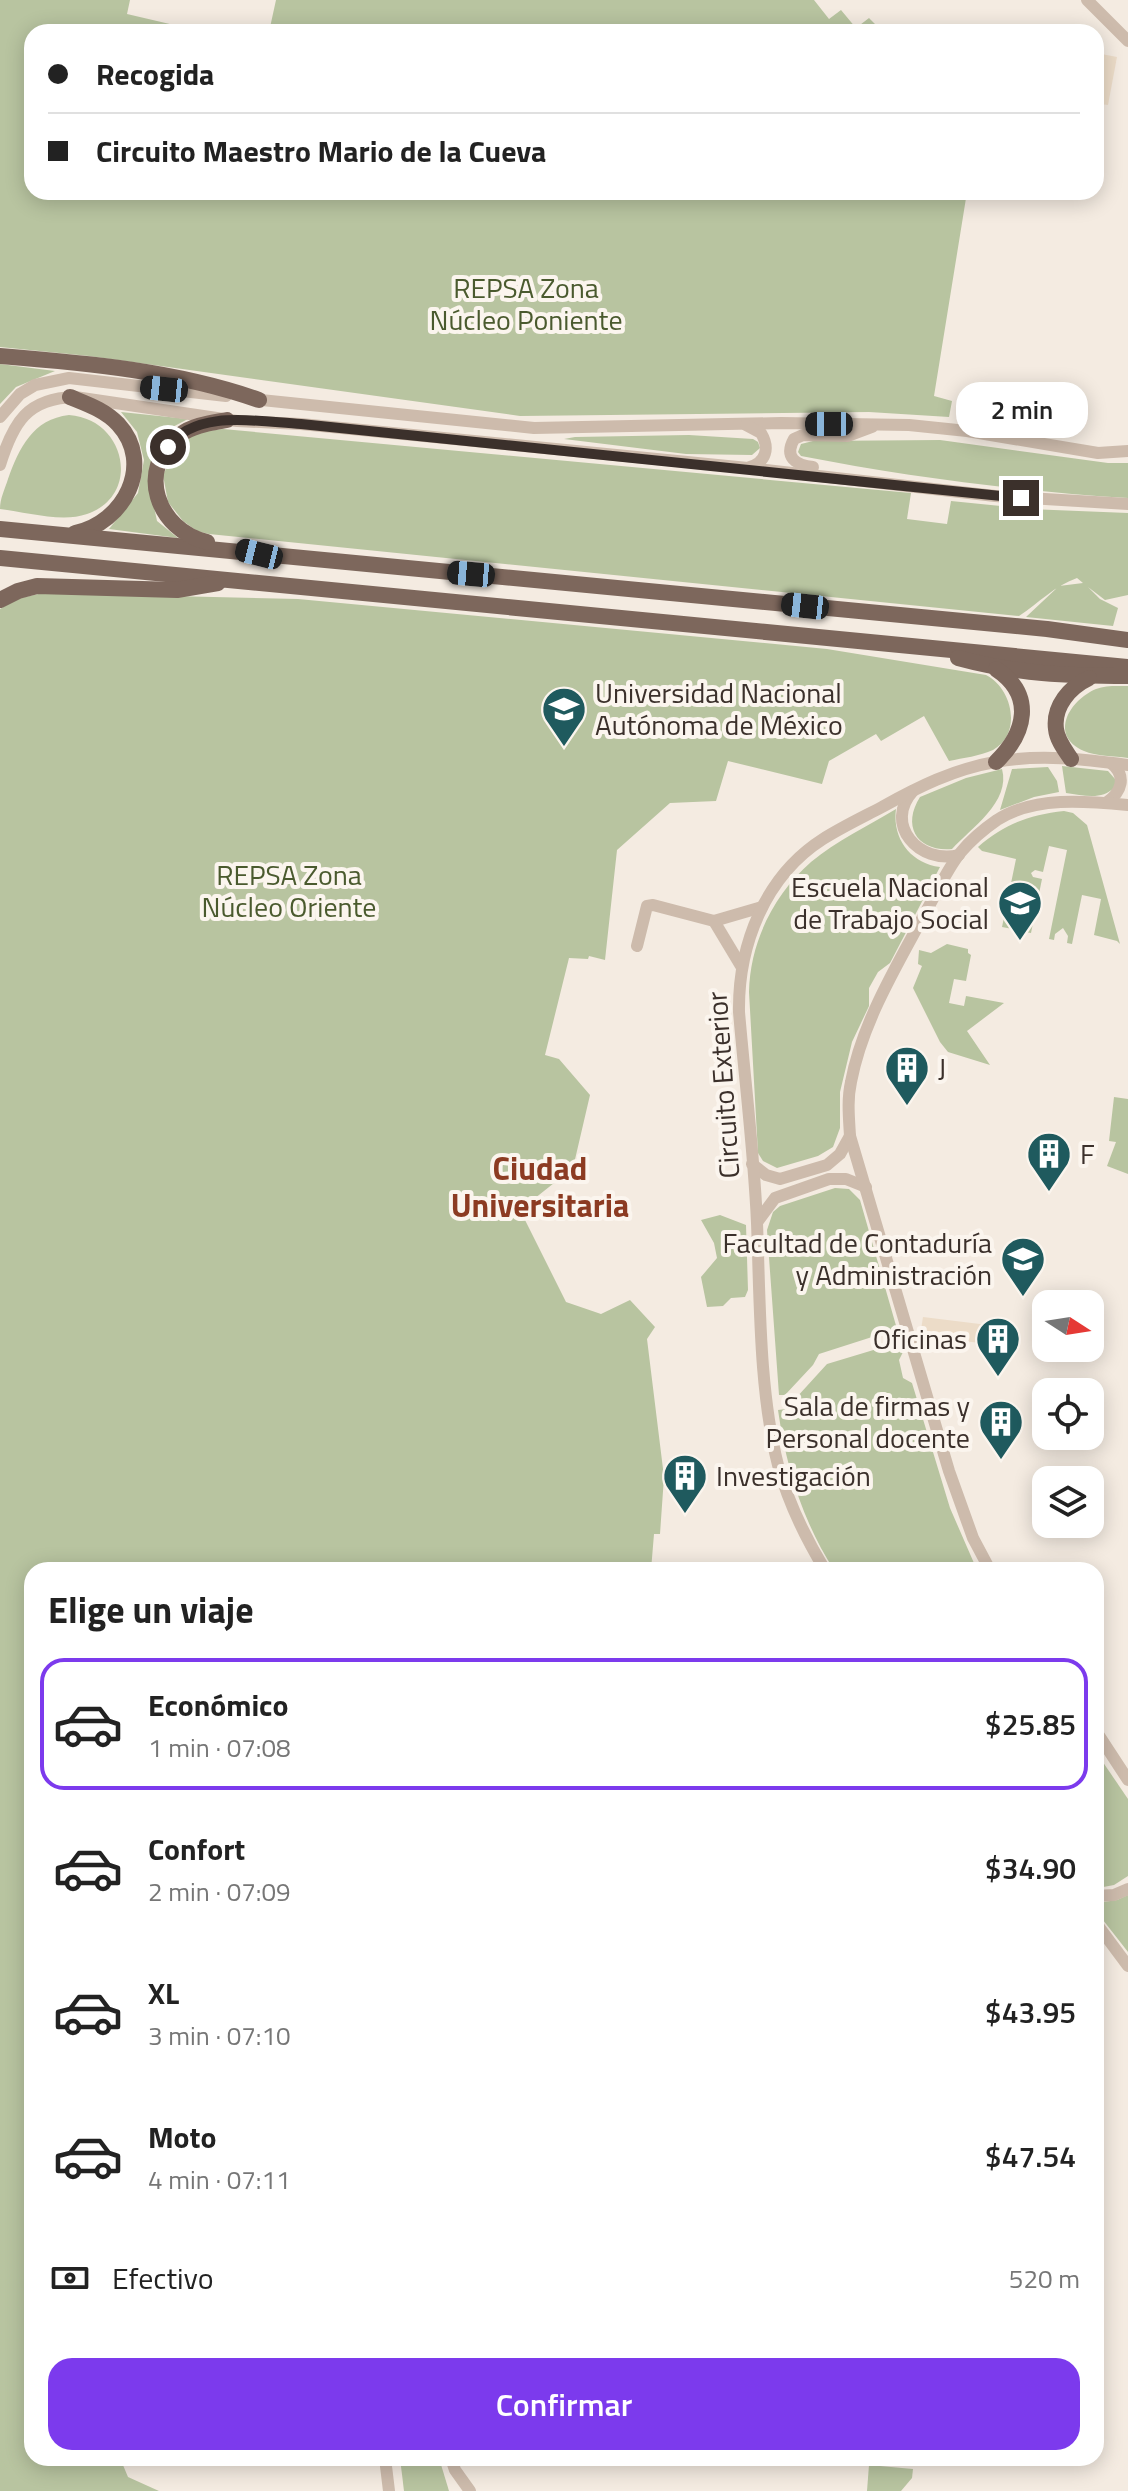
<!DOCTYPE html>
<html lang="es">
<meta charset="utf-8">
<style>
:root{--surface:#fff;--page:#f2f2f2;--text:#222;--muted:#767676;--line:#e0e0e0;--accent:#7c3aed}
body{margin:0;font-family:"Titillium Web",sans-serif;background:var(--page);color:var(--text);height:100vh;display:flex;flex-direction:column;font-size:30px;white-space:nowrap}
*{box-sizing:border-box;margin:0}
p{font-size:26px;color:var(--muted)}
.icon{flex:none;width:44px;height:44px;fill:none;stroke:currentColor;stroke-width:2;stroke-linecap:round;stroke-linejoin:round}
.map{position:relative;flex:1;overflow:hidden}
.panel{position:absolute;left:24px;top:1562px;width:1080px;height:904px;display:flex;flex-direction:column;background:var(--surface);border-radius:24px;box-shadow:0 4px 20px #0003}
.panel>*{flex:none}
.hud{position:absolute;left:24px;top:24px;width:1080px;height:176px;border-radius:24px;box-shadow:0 4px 20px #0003;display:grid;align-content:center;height:176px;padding:0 24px;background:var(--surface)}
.needle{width:52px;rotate:102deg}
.tools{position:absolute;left:1032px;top:1290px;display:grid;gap:16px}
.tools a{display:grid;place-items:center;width:72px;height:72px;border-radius:16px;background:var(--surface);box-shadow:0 4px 20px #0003;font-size:40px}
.end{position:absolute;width:36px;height:36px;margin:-18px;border:10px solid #3b302b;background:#fff;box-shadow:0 0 0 4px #fff}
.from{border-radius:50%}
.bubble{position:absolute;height:56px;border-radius:24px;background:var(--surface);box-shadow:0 4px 20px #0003;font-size:26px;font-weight:600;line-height:56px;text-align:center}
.car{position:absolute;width:24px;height:48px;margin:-24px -12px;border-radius:10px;box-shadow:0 0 6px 2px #0007;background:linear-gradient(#222 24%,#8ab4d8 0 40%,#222 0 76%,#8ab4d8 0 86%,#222 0)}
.hud b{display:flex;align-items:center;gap:28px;height:76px;font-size:30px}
.hud b+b{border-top:2px solid var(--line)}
.hud i{width:20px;height:20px;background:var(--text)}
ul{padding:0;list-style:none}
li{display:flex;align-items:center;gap:24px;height:132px;margin:0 16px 12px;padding:0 8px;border:4px solid transparent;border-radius:24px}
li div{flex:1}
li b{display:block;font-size:30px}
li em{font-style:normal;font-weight:600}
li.on{border-color:var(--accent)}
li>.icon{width:72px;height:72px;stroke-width:1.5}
h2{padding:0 24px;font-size:36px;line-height:96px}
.pay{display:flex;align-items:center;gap:20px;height:88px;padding:0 24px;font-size:30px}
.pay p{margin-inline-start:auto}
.button{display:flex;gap:16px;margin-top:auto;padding:16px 24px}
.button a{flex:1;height:92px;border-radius:24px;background:var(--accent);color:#fff;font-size:32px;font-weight:600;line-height:92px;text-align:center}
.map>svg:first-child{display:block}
.green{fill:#b8c4a0}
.plaza{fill:#ecdcc8}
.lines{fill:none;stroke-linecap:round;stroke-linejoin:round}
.minor{stroke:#cdbbac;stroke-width:12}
.major{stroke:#7d675c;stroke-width:16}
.route{stroke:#3b302b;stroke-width:10}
.labels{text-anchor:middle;stroke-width:8;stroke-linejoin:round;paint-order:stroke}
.park-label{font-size:28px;fill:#4a5a2e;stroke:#fbf5ee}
.poi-label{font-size:28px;fill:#3b302b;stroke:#fbf5ee;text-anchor:start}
.street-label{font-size:28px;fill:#3b302b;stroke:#fbf5ee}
.quarter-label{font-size:32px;font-weight:bold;fill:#8c3b22;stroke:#fbf5ee}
</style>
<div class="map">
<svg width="1128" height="2491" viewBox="0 0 1128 2491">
<rect width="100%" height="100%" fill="#f4ebe1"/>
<g class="green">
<path d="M0,0H130L127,14L204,32H32V192H967L934,396L952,401L949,417L869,412L520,416L89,356L0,347Z"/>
<path d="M276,0H814L829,19L841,10L856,28L869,18L883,32H269Z"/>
<path d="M0,364L55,371L16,387L0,404Z"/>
<path d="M121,412L188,419L165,431L153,453L149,483L157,521L178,538L109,529L138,493L144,460L137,432Z"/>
<path d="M69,415C126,419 142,495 87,514C62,523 26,512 0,509C0,498 5,489 8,479C19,448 33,419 69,415Z"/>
<path d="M223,429L911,493L907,519L947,524L951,501L1029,509L1128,513V595L1105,600L1088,587L1100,599L1118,608L1113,626L1026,617L1059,586L1083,583L1077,578C1054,586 1039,603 1019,616L209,534L197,531L183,521L168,502L163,475L176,448L193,433Z"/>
<path d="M689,435L753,439L758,442L760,448L752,455L686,454L564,439L575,437Z"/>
<path d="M940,440L1108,463H1128V498C1018,491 909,477 801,456L798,452L801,444L813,441Z"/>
<path d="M43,593L298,599L827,649L986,675C1012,688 1023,733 993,750C980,756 963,758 949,761L924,716L881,741L876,734L829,761L822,784L728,761L716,801L670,803L617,850L605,960L589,956L588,959L569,958L545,1055L559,1059L590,1095L573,1168L520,1210L566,1302L601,1314L630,1300L655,1327L647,1339L664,1477L660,1534H654L651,1570H32V2458H120L128,2477L159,2491H0V609L16,599Z"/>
<path d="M1128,686V758C1114,756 1096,756 1084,751C1048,735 1070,700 1096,689C1106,685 1118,686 1128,686Z"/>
<path d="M1062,766L1108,771L1115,779V787C1101,801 1084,795 1066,793Z"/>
<path d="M1048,767L1057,781L1059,792L1034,797L1000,810L1012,769Z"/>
<path d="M1002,769C1011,802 971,828 952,849C918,852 901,827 920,797L966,778Z"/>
<path d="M896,809C892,838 910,863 940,867L890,963L878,972L869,988V1006L852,1042L840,1092V1128L833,1147L818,1156L777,1168L763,1161L758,1153L749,992C750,942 774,894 811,862C836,841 868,826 896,809Z"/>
<path d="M1064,811L1073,813L1087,825L1120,944L1117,941L1094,935L1101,899L1082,895L1072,944L1067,943L1068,936L1063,928L1055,934L1054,940L1049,939L1067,850L1049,846L1043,872L1035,870L1031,873L1033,877L1042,879L1031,933L1025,932L1026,924L1023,920L1020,922L1018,930L1002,927L1016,859L982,851L978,847C1004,824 1029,815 1064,811Z"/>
<path d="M947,944L968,949V953L971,955L966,981L954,979L949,1003L964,1006L966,996L1004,1003L967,1031L990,1065L948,1052L940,1042L913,988L922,966L918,964L919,950L931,953Z"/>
<path d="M1114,1097L1128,1099V1174L1107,1166L1116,1142L1109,1141Z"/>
<path d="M835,1188L849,1189L860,1200L897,1329L819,1354L813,1365L785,1395H779L767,1230L773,1212L780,1206Z"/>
<path d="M720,1215L746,1225L748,1290L745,1297L731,1298L723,1306L707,1307L701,1277L717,1258L714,1243L701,1220Z"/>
<path d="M900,1342L903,1352L899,1360L903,1378L912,1383L950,1508L977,1570H962L960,1568L949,1570H834C803,1522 786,1467 778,1410L786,1409L827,1364Z"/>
<path d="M1096,1752L1128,1799V1876L1114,1885L1098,1888H1096Z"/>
<path d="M1128,1895V1952L1096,1911V1903L1117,1900Z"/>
<path d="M400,2458H439L449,2491H404Z"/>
<path d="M869,2465L913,2469L912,2478L901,2491H867Z"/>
</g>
<g class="plaza">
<path d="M1096,53L1117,57L1108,105L1100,104L1097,122Z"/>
<path d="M923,1317L988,1325L989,1344L920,1336Z"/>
</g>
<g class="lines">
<g class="minor">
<path d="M1087,0L1128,41"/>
<path d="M252,399L534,428L781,423L909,425L967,431L1098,453L1128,451"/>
<path d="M0,417L20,394L35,385L69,378L226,396"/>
<path d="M746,425L761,433C770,448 766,462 750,467"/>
<path d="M0,465C13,423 27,398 75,397L237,421L301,424L758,469L995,496L1128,504"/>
<path d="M813,467C795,465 784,457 794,439L803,435L848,436L872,427"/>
<path d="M913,791C883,824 919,865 959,855"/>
<path d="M1106,803C1122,792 1127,776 1111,763"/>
<path d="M714,921L741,966"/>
<path d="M637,946L647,906L653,905L714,921L762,907"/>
<path d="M752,1164L766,1175L780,1179L827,1165L840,1154L850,1136"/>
<path d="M758,1221L775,1198L829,1179H846L866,1187"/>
<path d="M825,1570C805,1537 788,1502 778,1465C759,1391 760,1300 757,1223C754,1153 745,1082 739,1012C738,945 765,876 823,839C842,827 863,817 882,807C918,787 954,769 995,762C1039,754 1084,759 1128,765"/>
<path d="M990,1570L973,1538L949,1471L850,1136C849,1118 847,1100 851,1082C862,1023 896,967 924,915C936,895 946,870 961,852C971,840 984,829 997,820C1034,796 1086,801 1128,805"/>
<path d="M1096,1731L1128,1780"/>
<path d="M1096,1896L1114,1895L1128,1889"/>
<path d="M1096,1923L1128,1966"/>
<path d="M385,2458L389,2491"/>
<path d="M451,2458L455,2470L470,2491"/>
</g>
<g class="major">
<path d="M0,356C87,363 177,371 259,400"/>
<path d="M70,397C87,404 105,410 118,424C155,464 124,523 75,533"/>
<path d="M0,529L1047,629L1128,640"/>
<path d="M207,542C157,530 135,469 180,435C193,425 211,423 227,420"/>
<path d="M0,558L1128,667"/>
<path d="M0,600L18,591L37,586L177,590L218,583"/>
<path d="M958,658C1017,674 1067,676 1128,676"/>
<path d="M1071,759C1065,750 1057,740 1056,729C1053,706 1070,687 1089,678"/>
<path d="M996,762C1026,733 1035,695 996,669"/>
</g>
</g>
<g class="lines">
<path class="route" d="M168,447C196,408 260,422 301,424L1021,498"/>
</g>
<defs>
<g id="university-pin" transform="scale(2.3)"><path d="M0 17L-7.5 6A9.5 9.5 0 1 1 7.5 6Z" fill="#1f5a5e" stroke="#fbf5ee"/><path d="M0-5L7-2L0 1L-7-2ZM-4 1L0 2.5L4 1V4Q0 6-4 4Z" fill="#fff"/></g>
<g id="building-pin" transform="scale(2.3)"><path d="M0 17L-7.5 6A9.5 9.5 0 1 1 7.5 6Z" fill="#1f5a5e" stroke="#fbf5ee"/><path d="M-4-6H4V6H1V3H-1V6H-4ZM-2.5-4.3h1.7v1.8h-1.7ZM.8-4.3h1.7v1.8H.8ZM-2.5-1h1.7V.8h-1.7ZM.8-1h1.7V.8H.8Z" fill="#fff"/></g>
</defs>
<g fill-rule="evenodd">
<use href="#university-pin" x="564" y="709"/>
<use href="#university-pin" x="1020" y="903"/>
<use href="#building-pin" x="907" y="1068"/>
<use href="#building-pin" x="1049" y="1154"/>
<use href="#university-pin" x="1023" y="1259"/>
<use href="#building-pin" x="998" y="1339"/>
<use href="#building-pin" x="1001" y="1422"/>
<use href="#building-pin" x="685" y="1476"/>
</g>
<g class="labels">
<g class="park-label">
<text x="526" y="298">REPSA Zona<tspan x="526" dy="32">Núcleo Poniente</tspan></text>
<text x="289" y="885">REPSA Zona<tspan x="289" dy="32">Núcleo Oriente</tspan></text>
</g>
<g class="poi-label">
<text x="595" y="703">Universidad Nacional<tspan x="595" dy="32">Autónoma de México</tspan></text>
<text x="989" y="897" text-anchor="end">Escuela Nacional<tspan x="989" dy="32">de Trabajo Social</tspan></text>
<text x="938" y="1078">J</text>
<text x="1080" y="1164">F</text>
<text x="992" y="1253" text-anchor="end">Facultad de Contaduría<tspan x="992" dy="32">y Administración</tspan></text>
<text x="967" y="1349" text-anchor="end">Oficinas</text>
<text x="970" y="1416" text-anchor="end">Sala de firmas y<tspan x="970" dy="32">Personal docente</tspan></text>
<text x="716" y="1486">Investigación</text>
</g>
<g class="street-label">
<text transform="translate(723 1085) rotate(-94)" y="10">Circuito Exterior</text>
</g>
<g class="quarter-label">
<text x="540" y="1180">Ciudad<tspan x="540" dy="37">Universitaria</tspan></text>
</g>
</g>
</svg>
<div class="tools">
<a><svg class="needle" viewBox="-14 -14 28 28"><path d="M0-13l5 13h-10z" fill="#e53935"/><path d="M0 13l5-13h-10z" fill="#767676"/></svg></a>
<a><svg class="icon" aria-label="locate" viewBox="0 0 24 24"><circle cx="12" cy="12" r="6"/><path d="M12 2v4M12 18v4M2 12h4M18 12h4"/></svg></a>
<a><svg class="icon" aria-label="layers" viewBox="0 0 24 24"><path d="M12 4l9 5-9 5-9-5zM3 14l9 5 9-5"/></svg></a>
</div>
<i class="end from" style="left:168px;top:447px"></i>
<i class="end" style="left:1021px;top:498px"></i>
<div class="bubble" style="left:956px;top:382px;width:132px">2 min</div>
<i class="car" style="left:164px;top:389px;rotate:276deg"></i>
<i class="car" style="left:829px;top:424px;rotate:270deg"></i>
<i class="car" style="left:259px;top:554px;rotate:284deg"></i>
<i class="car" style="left:471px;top:574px;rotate:275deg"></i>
<i class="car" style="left:805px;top:606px;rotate:276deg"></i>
<div class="hud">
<b><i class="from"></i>Recogida</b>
<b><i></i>Circuito Maestro Mario de la Cueva</b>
</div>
<section class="panel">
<h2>Elige un viaje</h2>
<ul>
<li class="on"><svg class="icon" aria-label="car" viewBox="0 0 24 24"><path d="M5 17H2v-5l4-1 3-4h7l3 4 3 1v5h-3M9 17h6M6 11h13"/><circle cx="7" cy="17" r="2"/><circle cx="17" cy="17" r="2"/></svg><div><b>Económico</b><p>1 min · 07:08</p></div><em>$25.85</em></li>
<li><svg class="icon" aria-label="car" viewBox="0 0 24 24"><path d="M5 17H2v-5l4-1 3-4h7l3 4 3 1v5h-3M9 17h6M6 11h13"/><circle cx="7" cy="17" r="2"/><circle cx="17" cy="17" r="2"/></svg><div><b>Confort</b><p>2 min · 07:09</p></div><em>$34.90</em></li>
<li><svg class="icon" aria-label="car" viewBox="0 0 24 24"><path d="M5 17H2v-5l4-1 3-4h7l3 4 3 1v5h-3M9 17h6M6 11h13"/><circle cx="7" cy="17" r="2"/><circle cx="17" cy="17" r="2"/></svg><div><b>XL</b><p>3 min · 07:10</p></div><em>$43.95</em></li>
<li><svg class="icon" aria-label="car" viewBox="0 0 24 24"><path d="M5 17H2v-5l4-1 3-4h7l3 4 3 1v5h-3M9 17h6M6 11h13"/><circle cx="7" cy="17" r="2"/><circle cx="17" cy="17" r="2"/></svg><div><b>Moto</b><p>4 min · 07:11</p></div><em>$47.54</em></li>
</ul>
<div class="pay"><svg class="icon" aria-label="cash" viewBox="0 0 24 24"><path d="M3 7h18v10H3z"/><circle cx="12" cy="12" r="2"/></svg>Efectivo<p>520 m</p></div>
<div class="button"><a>Confirmar</a></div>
</section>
</div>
